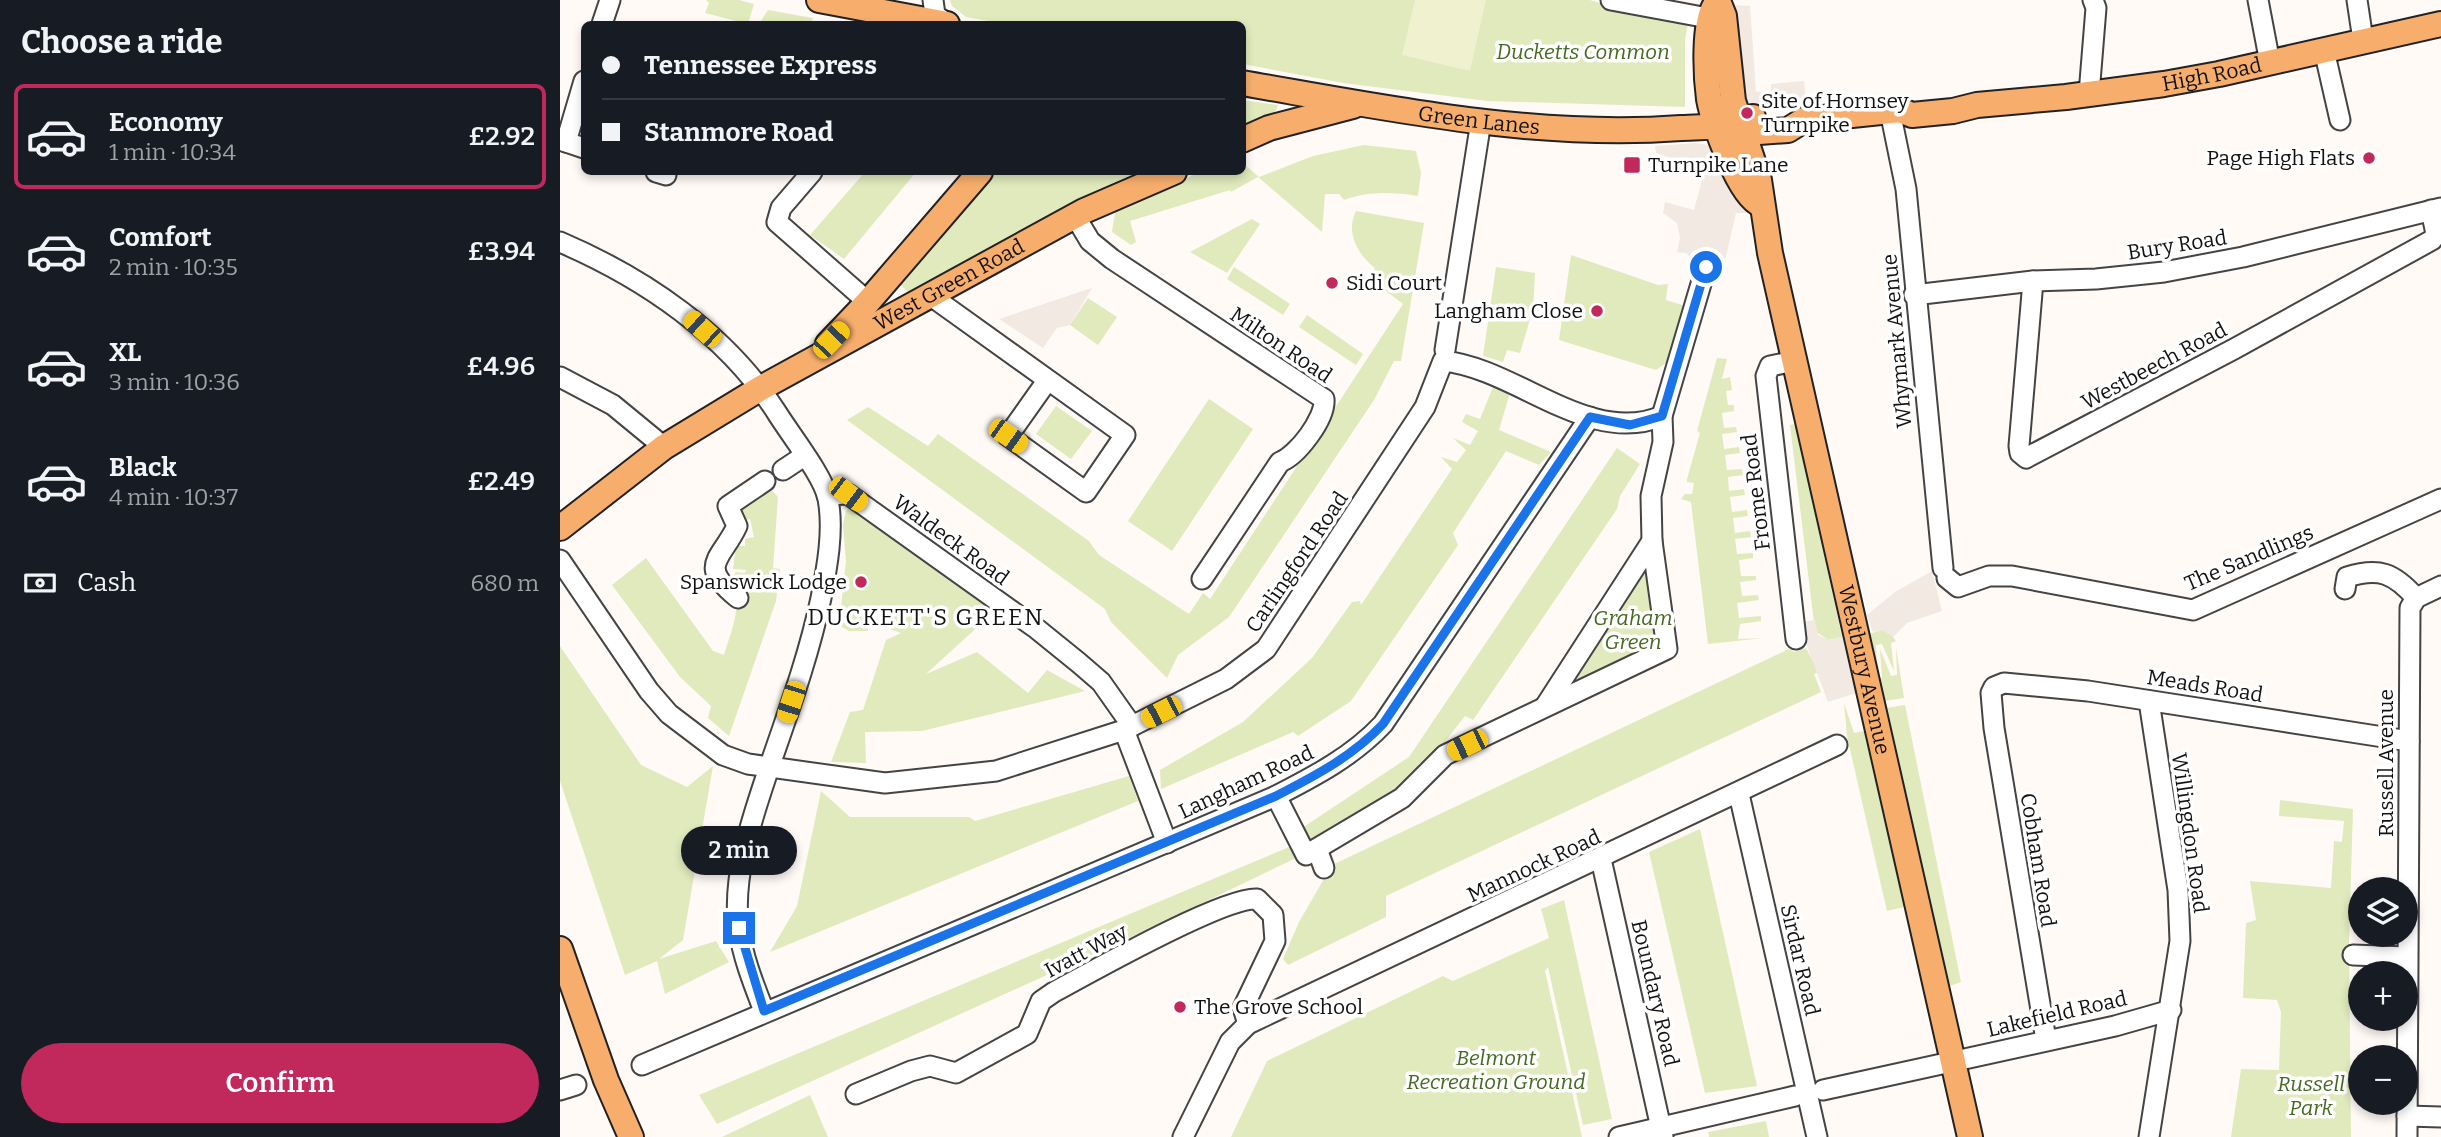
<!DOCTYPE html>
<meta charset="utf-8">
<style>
:root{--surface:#171b24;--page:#20242c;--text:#f1f3f6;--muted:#9ea1a6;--line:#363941;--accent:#c1285b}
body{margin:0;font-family:Bitter,serif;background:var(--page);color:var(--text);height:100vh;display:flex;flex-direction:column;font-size:26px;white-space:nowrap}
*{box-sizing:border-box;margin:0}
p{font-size:23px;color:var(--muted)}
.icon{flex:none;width:38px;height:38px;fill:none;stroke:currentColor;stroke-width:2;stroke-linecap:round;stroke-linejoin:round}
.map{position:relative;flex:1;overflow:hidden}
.panel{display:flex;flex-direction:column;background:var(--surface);width:560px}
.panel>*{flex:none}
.top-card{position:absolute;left:21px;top:21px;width:665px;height:154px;border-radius:10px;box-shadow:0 4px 10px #0003;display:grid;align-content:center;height:154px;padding:0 21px;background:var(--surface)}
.fabs{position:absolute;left:1788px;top:877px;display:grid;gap:14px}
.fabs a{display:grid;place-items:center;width:70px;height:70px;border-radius:50%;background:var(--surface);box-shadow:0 4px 10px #0003;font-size:35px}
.end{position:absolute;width:32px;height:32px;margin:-16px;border:9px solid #1a73e8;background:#fff;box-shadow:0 0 0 4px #fff}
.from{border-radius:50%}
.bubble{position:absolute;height:49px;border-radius:24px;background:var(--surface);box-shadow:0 4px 10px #0003;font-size:23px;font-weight:600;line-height:49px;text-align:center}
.car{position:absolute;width:21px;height:42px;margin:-21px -10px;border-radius:9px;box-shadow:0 0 5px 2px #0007;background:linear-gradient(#f5c518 24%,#345 0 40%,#f5c518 0 76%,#345 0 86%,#f5c518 0)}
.top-card b{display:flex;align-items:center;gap:24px;height:66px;font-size:26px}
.top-card b+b{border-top:2px solid var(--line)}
.top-card i{width:18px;height:18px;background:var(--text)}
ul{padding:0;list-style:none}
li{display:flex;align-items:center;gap:21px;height:105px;margin:0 14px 10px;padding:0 7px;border:4px solid transparent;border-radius:10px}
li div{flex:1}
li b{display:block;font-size:26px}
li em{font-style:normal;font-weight:600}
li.on{border-color:var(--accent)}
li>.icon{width:63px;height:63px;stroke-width:1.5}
h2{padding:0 21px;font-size:32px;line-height:84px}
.pay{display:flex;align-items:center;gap:18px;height:77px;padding:0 21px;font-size:26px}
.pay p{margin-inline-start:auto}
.primary-button{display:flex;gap:14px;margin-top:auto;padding:14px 21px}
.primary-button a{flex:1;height:80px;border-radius:42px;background:var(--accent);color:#fff;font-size:28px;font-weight:600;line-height:80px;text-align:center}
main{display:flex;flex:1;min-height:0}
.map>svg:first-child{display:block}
.green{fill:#e1eabd}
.pitch{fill:#eff1cf}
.plaza{fill:#f1e9e2}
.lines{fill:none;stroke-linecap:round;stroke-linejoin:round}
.minor-casing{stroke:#444;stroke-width:23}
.major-casing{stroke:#222;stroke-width:28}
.minor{stroke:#fff;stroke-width:19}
.major{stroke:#f7ae6d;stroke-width:24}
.route{stroke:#1a73e8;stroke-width:9}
.poi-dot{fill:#c1285b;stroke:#fff;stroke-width:2.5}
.labels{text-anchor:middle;stroke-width:7;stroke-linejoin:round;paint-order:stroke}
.park-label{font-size:21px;font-style:italic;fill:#446920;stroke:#fff}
.street-label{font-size:21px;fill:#111;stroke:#fff}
.poi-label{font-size:21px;fill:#111;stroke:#fff;text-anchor:start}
.neighbourhood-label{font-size:23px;letter-spacing:2px;fill:#111;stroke:#fff}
</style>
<main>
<section class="panel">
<h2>Choose a ride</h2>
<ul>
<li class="on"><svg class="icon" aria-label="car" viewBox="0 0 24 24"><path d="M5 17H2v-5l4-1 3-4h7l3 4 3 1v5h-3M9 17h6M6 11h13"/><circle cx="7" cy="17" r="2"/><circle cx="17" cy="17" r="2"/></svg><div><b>Economy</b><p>1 min · 10:34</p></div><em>£2.92</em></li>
<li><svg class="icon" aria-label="car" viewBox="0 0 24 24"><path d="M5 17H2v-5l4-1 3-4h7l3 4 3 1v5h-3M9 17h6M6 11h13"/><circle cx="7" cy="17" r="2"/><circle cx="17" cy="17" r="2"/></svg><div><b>Comfort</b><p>2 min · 10:35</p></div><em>£3.94</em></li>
<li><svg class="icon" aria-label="car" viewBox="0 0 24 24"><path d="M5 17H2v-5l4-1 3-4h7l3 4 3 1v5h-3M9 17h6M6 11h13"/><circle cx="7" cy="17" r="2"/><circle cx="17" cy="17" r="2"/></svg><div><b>XL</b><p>3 min · 10:36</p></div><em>£4.96</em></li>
<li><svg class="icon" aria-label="car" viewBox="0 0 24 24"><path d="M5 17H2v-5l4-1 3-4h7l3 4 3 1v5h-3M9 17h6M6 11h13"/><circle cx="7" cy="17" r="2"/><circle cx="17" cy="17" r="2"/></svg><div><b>Black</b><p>4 min · 10:37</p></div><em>£2.49</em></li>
</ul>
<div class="pay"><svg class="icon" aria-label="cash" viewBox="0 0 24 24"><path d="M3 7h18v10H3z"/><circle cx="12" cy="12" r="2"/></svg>Cash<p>680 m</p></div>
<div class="primary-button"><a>Confirm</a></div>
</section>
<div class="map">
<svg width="1881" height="1137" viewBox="0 0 1881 1137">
<rect width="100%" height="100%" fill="#fffaf5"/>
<g class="green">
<path d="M146,0H179L194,4L188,24L145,13L149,3Z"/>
<path d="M390,0H1030L1080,15L1129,18L1125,40V107L927,101L783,83L683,64L682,24H445L406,17L392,6Z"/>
<path d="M208,10L253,18L251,24H199Z"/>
<path d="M682,100L718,105C713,122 697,124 683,131Z"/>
<path d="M804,145L856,151L861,173L858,196C832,192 809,191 784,200L779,194H765L762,232L698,177L671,192L670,190L570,221L576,242L571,245L552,232L555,212L640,172H682L683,163L699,177L753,156Z"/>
<path d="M305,172H356L284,259L250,235Z"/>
<path d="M437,172H585L508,204L353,296L339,284Z"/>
<path d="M796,211L864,223L841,361H834L814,400L669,617L618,655L607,678L551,622L545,609L287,420L308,407L368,446L378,434L529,541L539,555L629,614L643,593L650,599L843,304L809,278L815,268C798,255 785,232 796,211Z"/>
<path d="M692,219L700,224L667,273L630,252Z"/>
<path d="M1011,255L1098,285L1108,284L1106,300L1125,306L1110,360L1096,370L999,340Z"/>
<path d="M674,267L730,304L723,315L667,279Z"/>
<path d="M936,267L975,273L973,309L960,353L947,350L943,362L923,356Z"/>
<path d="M528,298L557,317L538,345L510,325Z"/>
<path d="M747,315L803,354L796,365L739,327Z"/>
<path d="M1157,358L1167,359L1162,379L1170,377L1172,390L1166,391L1168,405H1174V411L1162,413L1164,428L1176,427L1177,432L1162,434L1164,449L1179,447L1180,453L1165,455L1167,470L1182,469L1183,475L1168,477L1169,491L1184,489L1185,495L1170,497L1172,512L1187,510L1188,516L1173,518L1175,533L1190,531L1191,537L1175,539L1177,554L1193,553V558L1179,560L1181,576H1196V580L1180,582L1182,596L1198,595L1199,600L1177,603L1179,618L1201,616V621L1180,624L1178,639L1204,638L1148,644L1131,502L1121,499L1125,494H1132L1134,483L1127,482V479L1140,433L1137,431Z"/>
<path d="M920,378L944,388L949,396L939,430L991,452L979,465L946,451L893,533L898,545L791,701L738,736L733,732L601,789L600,770L683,722L752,658L792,602L800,601L801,605L892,469L881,457L897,462L906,450L893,438L910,445L918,431L902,422L906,414L920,419L933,387L919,381Z"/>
<path d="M649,399L693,429L612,551L568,521Z"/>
<path d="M496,406L532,431L511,459L476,434Z"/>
<path d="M1235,424L1282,637L1268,640L1255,631L1230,425Z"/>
<path d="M1057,448L1080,464L1060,496L1057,509L913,720L905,716L880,748L839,789L754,843L739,830L849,757Z"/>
<path d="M207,485L218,497L213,568L220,569L216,601L169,736L148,718L151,706L120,677L52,585L86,558L153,651L164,655C172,628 184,604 170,578L176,572L185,573L186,570L173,569L176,546H185V539L194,537L190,519L181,521L173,509Z"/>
<path d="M293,509L436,610L366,674L417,652L468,693L487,670L525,691L362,731L305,732L306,763L271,762L290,712L303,710L326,640L341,633L330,629L332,614L310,608L308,631H289L279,625L286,561L283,525L286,510Z"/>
<path d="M1086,568L1098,644L1023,681L1019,680L1015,674Z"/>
<path d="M1322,630L1329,632L1336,641L1331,643L1334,671L1322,644L1316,645L1318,674L1309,634Z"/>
<path d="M0,646L81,765L127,787L153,766L123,940L99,959L156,941L169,962L105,994L97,961L65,975L0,781Z"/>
<path d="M1336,647L1344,698L1324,701L1319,679L1322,678L1320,649L1331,676L1337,675Z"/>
<path d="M1246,648L1259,672L1254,674L1261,692L826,896V917L728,965L723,959L739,922L772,865L1229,649L1234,652Z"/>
<path d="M1284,703L1294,733L1304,731L1344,907L1327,911L1287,736Z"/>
<path d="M1345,705L1401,982L1390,986L1326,708Z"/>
<path d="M569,776L578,801L210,952L237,906L261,791L290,817H409L415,821Z"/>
<path d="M1720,800L1793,809L1789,939L1791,1137H1671L1681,1069L1719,1070L1721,1012L1717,1000L1683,998L1686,923L1696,920L1690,881L1771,888L1774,841L1782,842L1784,821L1719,816Z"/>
<path d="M1140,829L1197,1086L1145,1093L1089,852Z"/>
<path d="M734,845L738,857L593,927L157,1124L139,1095Z"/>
<path d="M1004,900L1052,1119L1023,1125L988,967L985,971L1022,1137H671L707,1061L883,976L893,981L989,938L981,909Z"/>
<path d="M250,1095L268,1137H162Z"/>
<path d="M1206,1121L1209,1137H1149L1148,1132Z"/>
</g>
<path class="pitch" d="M855,0H926L910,71L842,55Z"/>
<g class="plaza">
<path d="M1170,0L1176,5L1190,6L1196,92L1211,91V84L1244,81L1246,106L1196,110L1185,103L1177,17Z"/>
<path d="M1136,143L1154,146L1192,213H1176L1164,265L1130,260L1127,253L1117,252L1120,238L1117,223L1103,213L1105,202L1134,210L1145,169L1096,153L1095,146Z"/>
<path d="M532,288L510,325L497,328L483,348L439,319Z"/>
<path d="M1372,571L1382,611L1347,623L1333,637L1322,630L1313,632L1307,615L1335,592Z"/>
<path d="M1255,620L1258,635L1268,640L1282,637L1296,693L1268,702L1244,638L1241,622Z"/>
</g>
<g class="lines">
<g class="minor-casing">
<g id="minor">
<path d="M373,0L375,15L388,24"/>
<path d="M1051,0L1148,18"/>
<path d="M1698,0L1710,63"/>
<path d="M1797,0L1803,40"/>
<path d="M42,24L50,0"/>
<path d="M1764,50L1780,120"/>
<path d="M1529,94L1536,8L1533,0"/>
<path d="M1330,111L1346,189L1383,568"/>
<path d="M0,140L24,148"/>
<path d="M6,142L24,81"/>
<path d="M96,172L106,175"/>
<path d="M252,172L221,208L217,222L308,302"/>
<path d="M515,216L530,241L552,259L764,399C766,418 737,456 720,462L642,579"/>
<path d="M0,242C84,278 167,334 217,413C230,434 264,477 268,499C274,530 267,568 261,598C249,655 229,710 210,765C193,816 171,876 179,930C183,958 194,985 204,1011"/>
<path d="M1473,281L1459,446L1460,453L1466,458L1674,349L1872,240L1876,234L1871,210"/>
<path d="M1354,295L1473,281L1536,279L1604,272L1683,257L1881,208"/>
<path d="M371,296L565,435L526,492L448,436L487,381"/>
<path d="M885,350L921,121"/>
<path d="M1235,361L1210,366L1206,376L1236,639"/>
<path d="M0,377L53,405L104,447"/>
<path d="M223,470L244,456"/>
<path d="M267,495L288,494L477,629L519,663L541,682L572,726"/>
<path d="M0,560L89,691L109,714L163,755L188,764L325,783L436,771L564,730L666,679L706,649L865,407L883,361C956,368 1029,447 1102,416"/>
<path d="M1387,578L1398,587L1429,576H1452L1633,610L1881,499"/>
<path d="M1785,589L1787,577C1819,567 1834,573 1856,598"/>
<path d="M178,598C136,565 162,559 177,526L168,506L205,481"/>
<path d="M1589,701L1618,890L1620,941L1589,1137"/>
<path d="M986,705L1092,541"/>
<path d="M564,730L607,843"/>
<path d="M1179,794L1257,1137"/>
<path d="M716,796L746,855L842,798L885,755L1107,649L1092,541L1091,496L1103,442L1102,416L1146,267"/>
<path d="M757,849L764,868"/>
<path d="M1041,859L1103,1137"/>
<path d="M1793,955L1847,957"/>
<path d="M1486,1040L1434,728L1431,693L1434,687L1444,683L1528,691L1849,741"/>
<path d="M82,1065L716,796C755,776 793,756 823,724L1030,417"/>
<path d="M0,1090L16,1085"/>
<path d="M1263,1090L1555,1026L1611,1010"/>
<path d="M296,1094L351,1071L370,1066L396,1073L467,1034L481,1001L494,992C531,972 663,897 697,899L713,915L715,941L683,1008L688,1024"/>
<path d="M1847,1116L1881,1117"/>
<path d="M623,1137L670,1042L688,1024L1277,745"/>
<path d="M1059,1137L1235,1096"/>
<path d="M1847,1137L1850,608L1856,598L1881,586"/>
</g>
</g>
<g class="major-casing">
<g id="major">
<path d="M259,0L387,24"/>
<path id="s1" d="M1158,1L1164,16L1173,101L1199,180L1210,253L1410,1137"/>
<path d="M1156,4C1143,21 1146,77 1149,99C1153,121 1179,196 1200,204"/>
<path id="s2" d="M682,83C827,108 974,139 1121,128C1150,126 1167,129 1193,117"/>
<path id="s3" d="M1181,124L1199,132L1228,130L1244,120L1340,110L1352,115L1393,111L1417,105L1506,97L1604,84L1659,74L1881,24"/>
<path d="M682,140L709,128L793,106"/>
<path d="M268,344L308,302L420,172"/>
<path id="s4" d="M0,528L104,447L201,388L524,211L614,172"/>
<path d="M0,949L46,1080L71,1137"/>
</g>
</g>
<use href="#minor" class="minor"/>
<use href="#major" class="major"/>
</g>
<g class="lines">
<path class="route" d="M179,928L204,1011L716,796C755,776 793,756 823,724L1030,417L1070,425L1102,416L1146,267"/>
</g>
<g class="poi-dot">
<circle cx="1187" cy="113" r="7"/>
<circle cx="1809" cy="158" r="7"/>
<rect x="1063" y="156" width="18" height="18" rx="3.5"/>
<circle cx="772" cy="283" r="7"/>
<circle cx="1037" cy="311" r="7"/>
<circle cx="301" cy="582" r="7"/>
<circle cx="620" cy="1007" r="7"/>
</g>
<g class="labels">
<g class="park-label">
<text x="1023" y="59">Ducketts Common</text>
<text x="1073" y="625">Graham<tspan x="1073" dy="24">Green</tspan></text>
<text x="936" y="1065">Belmont<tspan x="936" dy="24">Recreation Ground</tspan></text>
<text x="1751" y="1091">Russell<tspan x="1751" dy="24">Park</tspan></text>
</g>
<g class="street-label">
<text dy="7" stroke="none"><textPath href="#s3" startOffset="480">High Road</textPath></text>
<text dy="7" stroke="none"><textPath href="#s2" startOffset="240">Green Lanes</textPath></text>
<text transform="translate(1617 245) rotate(-9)" y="7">Bury Road</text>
<text dy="7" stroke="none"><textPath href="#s4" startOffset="460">West Green Road</textPath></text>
<text transform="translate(1337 341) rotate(-95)" y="7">Whymark Avenue</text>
<text transform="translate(721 345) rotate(34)" y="7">Milton Road</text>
<text transform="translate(1594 366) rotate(-28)" y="7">Westbeech Road</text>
<text transform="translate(1196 492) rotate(-97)" y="7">Frome Road</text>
<text transform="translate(391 540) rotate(36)" y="7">Waldeck Road</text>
<text transform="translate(1689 558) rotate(-23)" y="7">The Sandlings</text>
<text transform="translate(737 562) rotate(-56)" y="7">Carlingford Road</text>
<text dy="7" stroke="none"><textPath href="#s1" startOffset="686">Westbury Avenue</textPath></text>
<text transform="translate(1645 686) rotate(9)" y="7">Meads Road</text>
<text transform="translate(1826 763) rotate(-90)" y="7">Russell Avenue</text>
<text transform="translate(686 782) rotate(-25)" y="7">Langham Road</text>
<text transform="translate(1630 833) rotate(82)" y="7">Willingdon Road</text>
<text transform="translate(1478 860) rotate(81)" y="7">Cobham Road</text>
<text transform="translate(974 866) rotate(-25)" y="7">Mannock Road</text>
<text transform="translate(526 951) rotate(-28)" y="7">Ivatt Way</text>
<text transform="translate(1240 960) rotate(77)" y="7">Sirdar Road</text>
<text transform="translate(1095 993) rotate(77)" y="7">Boundary Road</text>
<text transform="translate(1497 1014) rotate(-13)" y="7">Lakefield Road</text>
</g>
<g class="poi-label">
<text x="1201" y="108">Site of Hornsey<tspan x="1201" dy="24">Turnpike</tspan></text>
<text x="1795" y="165" text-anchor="end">Page High Flats</text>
<text x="1088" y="172">Turnpike Lane</text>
<text x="786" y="290">Sidi Court</text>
<text x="1023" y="318" text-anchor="end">Langham Close</text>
<text x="287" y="589" text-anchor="end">Spanswick Lodge</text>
<text x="634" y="1014">The Grove School</text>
</g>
<g class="neighbourhood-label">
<text x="366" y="625">DUCKETT'S GREEN</text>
</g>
</g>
</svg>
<div class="fabs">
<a><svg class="icon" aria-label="layers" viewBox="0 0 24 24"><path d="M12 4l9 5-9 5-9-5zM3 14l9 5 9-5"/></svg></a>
<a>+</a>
<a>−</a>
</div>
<i class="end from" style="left:1146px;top:267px"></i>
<i class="end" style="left:179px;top:928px"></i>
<div class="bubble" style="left:121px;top:826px;width:116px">2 min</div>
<i class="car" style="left:142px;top:329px;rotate:312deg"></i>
<i class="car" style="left:271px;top:340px;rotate:44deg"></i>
<i class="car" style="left:448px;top:436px;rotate:125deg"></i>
<i class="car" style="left:288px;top:494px;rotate:127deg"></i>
<i class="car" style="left:231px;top:702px;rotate:198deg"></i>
<i class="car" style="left:601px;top:712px;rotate:243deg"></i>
<i class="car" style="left:907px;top:745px;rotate:244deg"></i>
<div class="top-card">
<b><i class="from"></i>Tennessee Express</b>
<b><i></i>Stanmore Road</b>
</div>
</div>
</main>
